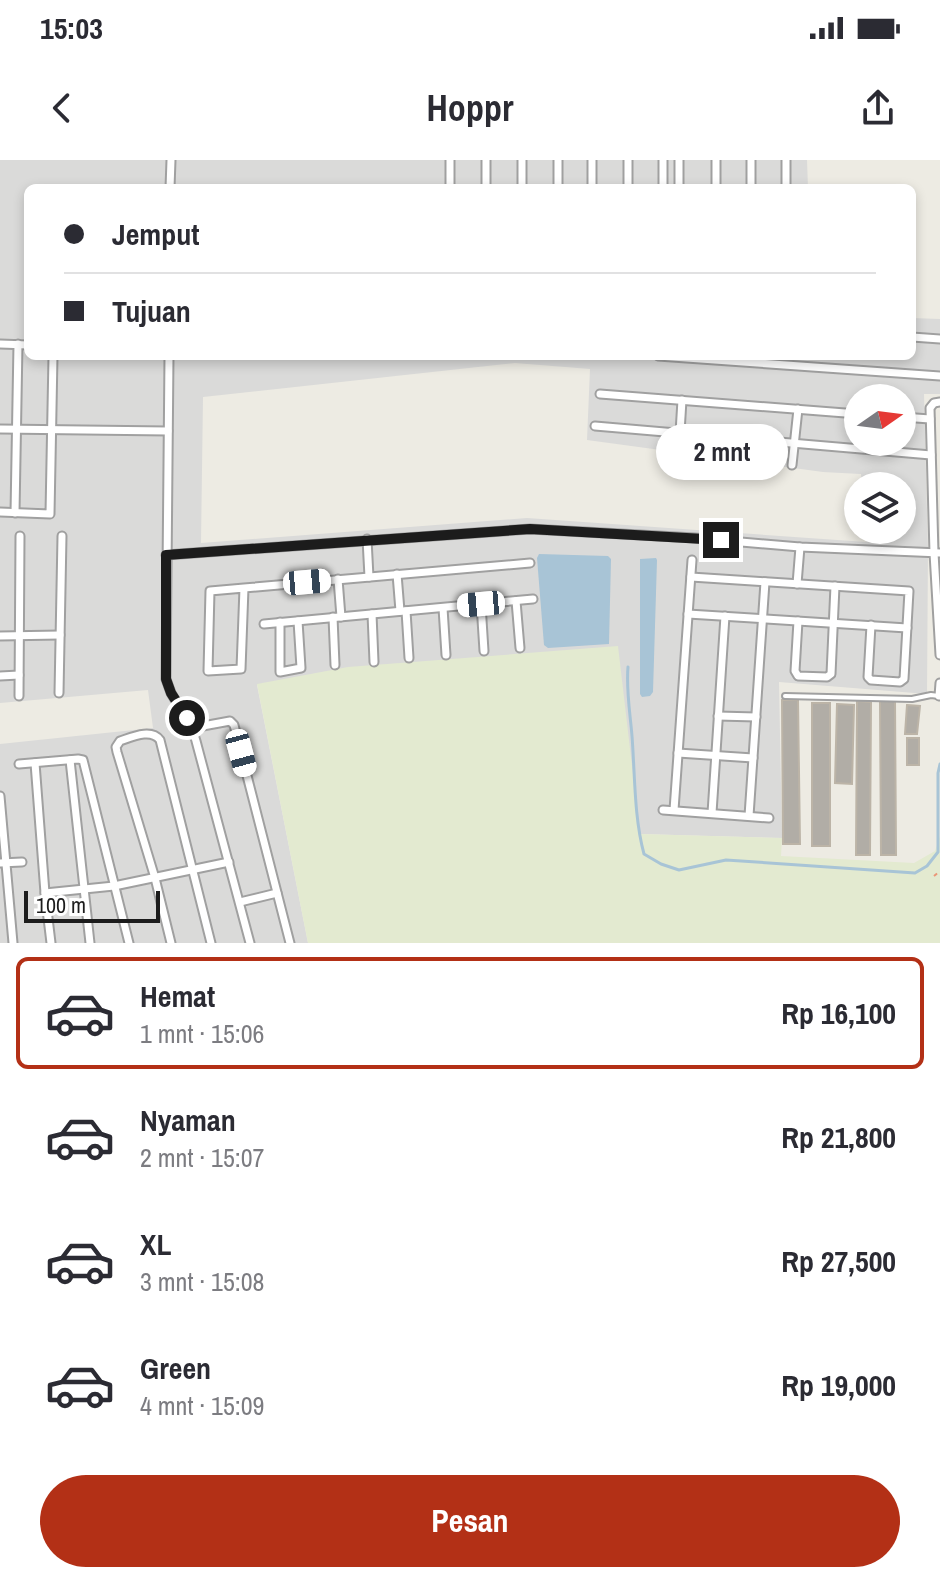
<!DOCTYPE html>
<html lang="id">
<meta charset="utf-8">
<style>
:root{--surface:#fff;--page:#f2f2f3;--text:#2b2b33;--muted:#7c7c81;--line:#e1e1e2;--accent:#b33016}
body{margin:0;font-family:"Archivo Narrow",sans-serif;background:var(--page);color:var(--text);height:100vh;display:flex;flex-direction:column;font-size:30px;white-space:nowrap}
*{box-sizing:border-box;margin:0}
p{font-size:26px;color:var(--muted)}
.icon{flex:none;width:44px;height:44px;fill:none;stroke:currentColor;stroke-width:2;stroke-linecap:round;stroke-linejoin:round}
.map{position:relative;height:783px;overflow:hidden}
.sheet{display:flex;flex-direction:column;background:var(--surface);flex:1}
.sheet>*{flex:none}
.top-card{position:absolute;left:24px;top:24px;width:892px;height:176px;border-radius:12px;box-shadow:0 4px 12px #0003;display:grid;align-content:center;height:176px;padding:0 40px;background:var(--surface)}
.needle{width:52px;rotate:76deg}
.fabs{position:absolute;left:844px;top:224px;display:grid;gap:16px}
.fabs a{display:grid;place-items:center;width:72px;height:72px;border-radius:50%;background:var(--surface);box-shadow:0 4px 12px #0003;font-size:40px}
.scale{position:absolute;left:24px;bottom:20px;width:136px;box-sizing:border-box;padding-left:8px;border:4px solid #1c1c1c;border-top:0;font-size:22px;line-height:28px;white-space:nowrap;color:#1c1c1c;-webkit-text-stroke:6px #fff;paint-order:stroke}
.end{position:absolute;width:36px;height:36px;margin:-18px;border:10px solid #1c1c1c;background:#fff;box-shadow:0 0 0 4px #fff}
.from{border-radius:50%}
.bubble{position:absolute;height:56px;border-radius:28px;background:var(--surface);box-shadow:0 4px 12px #0003;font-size:26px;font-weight:800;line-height:56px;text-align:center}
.car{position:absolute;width:24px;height:48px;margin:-24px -12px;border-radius:10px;box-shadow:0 0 6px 2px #0007;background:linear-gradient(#fff 24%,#345 0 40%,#fff 0 76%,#345 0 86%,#fff 0)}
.top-card b{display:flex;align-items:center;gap:28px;height:76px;font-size:30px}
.top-card b+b{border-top:2px solid var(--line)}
.top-card i{width:20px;height:20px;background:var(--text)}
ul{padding:14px 0 0;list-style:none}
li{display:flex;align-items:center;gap:24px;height:112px;margin:0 16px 12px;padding:0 24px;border:4px solid transparent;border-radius:12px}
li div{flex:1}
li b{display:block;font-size:30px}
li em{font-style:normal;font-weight:800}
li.on{border-color:var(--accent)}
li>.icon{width:72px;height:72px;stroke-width:1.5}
.primary-button{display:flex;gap:16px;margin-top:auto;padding:16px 40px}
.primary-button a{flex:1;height:92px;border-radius:48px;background:var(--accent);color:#fff;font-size:32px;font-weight:800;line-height:92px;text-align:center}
.status{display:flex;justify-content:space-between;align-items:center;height:56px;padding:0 40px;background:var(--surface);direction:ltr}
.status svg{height:22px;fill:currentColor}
header{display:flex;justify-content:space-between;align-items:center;height:104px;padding:0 40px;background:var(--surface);font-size:36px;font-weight:800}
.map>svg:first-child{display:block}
.residential{fill:#dadad9;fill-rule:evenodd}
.farmland{fill:#e3ead0}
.water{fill:#a8c4d6}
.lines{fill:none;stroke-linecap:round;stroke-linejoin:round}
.stream{stroke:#a8c4d6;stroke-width:3}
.building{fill:#b1ada6;stroke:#bcb4a7;stroke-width:2}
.lane-casing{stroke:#a0a0a0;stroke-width:8}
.street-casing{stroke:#a0a0a0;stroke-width:11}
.path{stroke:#ea9677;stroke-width:2;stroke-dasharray:4 4;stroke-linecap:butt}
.lane{stroke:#fff;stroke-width:4}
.street{stroke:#fff;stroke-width:7}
.route{stroke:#1c1c1c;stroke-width:10}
</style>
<div class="status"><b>15:03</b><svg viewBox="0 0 49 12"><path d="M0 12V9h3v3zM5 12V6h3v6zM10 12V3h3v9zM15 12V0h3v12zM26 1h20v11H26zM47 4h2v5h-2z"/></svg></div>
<header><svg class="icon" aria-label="back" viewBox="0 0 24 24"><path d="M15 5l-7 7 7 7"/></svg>Hoppr<svg class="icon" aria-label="share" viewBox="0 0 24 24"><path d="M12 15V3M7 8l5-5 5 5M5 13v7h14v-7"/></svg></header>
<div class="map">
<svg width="940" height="783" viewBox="0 0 940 783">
<rect width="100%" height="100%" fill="#edebe3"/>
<path class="residential" d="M0,0H807L808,28H28V196H912V158L940,159V234H924L928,388L927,534L779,522L782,678L640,674L257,525L308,783H0V584L153,568L148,530L0,543ZM515,203L590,209L587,280L823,312L861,314L862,326H902V370H865L866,382L527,358L201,383L203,237ZM858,238H902V282H858Z"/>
<path class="farmland" d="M618,486L640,674L782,678L781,696L914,703L935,691L940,676V783H308L257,524L348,507Z"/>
<g class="water">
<path d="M539,394L608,396L611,399L609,484L548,488L544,485L537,398Z"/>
<path d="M656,398L657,400L653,532L650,536L642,537L640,534V399Z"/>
</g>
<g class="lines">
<path class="stream" d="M628,507C626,530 630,552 632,576C635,615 634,657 644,694L661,704L679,710L726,700L915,713L927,706L938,692V613L940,604"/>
</g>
<g class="building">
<path d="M782,540H798L800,684H783Z"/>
<path d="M857,541L871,542L870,695H856Z"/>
<path d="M880,541H895L896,695H881Z"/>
<rect x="812" y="543" width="18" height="143"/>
<path d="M837,544L854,545L852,624L835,623Z"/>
<path d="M907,545L920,546L917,574H905Z"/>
<rect x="907" y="578" width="12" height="27"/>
</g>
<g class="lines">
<g class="lane-casing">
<path id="lane" d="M785,536L912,539L931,535L939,536"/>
</g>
<g class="street-casing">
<g id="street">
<path d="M663,0V28"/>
<path d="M716,0V28"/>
<path d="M170,28L171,0"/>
<path d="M450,28V0"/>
<path d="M486,28V0"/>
<path d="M522,28V0"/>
<path d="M558,28V0"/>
<path d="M592,28V0"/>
<path d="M628,28V0"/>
<path d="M679,28V0"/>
<path d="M751,28V0"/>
<path d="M786,28V0"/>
<path d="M912,177L940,179"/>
<path d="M0,184L28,185"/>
<path d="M169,196L166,519L171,533L192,568L196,581L250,783"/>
<path d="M658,196L940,216"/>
<path d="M600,234L858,254"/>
<path d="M940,242L934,243L930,248L934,393L940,495"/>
<path d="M902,257L930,259"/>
<path d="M595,266L931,295"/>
<path d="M0,269L168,271"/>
<path d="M679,289L682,240"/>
<path d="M792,305L798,249"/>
<path d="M0,352L50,354L53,196"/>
<path d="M15,353L18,184"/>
<path d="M367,379L369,417"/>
<path d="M166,395L530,369L695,378L800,387L940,393"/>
<path d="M397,414L400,451"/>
<path d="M691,417L909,431L904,519L900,522L871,520L868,517L871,465"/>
<path d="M338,419L341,457"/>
<path d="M797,424L800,387"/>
<path d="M244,428L241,509L208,511L210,431L244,428L530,403"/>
<path d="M516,441L520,488"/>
<path d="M481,444L484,491"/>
<path d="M443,448L446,495"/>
<path d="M406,451L409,498"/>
<path d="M372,454L374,502"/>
<path d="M688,454L907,468"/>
<path d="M333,457L335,505"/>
<path d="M798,461L795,511L798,516L827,517L831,514L835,426"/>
<path d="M280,462V512L301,508L298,461"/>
<path d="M264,464L533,439"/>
<path d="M0,476L60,475"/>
<path d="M0,516L19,515"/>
<path d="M59,533L62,376"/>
<path d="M19,536L20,376"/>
<path d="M939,536L940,523"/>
<path d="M718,556L756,557"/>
<path d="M192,568L230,561L234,565L290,783"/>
<path d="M678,593L753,598"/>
<path d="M70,600L90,783"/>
<path d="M35,603L45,733L51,783"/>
<path d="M19,604L78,599L83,600L129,783"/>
<path d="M0,636L13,783"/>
<path d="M663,650L769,658"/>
<path d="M674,650L692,400"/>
<path d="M712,653L725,456"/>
<path d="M749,656L765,422"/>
<path d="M0,703L22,702"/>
<path d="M45,733L114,726L229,702"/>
<path d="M240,742L277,733"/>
<path d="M171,783L155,718L117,592L116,587L120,581C132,577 151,568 160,580L211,783"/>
</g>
</g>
<path class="path" d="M934,716L940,711"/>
<use href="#lane" class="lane"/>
<use href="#street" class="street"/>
</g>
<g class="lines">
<path class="route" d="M187,558L171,533L166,519V395L530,369L721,380"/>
</g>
</svg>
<div class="fabs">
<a><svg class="needle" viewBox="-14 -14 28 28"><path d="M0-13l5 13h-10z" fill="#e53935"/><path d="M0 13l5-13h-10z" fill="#7c7c81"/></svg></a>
<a><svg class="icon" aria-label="layers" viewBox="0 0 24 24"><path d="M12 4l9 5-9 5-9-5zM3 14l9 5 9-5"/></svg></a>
</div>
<div class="scale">100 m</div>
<i class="end from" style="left:187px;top:558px"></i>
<i class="end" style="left:721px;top:380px"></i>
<div class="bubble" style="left:656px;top:264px;width:132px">2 mnt</div>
<i class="car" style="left:307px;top:422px;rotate:85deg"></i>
<i class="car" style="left:481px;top:444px;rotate:265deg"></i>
<i class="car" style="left:241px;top:593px;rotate:165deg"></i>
<div class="top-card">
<b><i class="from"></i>Jemput</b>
<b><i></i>Tujuan</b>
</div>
</div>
<section class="sheet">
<ul>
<li class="on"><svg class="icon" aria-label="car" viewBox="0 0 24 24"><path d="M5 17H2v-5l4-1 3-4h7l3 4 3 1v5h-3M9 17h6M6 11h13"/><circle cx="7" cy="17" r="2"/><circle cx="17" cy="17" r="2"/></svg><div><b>Hemat</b><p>1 mnt · 15:06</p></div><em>Rp 16,100</em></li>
<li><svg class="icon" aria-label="car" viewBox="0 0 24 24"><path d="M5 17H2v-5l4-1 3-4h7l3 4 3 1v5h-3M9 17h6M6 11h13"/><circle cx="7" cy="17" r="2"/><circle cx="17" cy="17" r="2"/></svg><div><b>Nyaman</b><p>2 mnt · 15:07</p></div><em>Rp 21,800</em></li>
<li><svg class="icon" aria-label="car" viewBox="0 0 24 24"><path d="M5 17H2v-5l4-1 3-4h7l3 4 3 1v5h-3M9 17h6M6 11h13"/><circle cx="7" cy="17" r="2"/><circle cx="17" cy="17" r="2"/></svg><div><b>XL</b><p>3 mnt · 15:08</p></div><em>Rp 27,500</em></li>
<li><svg class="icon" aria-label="car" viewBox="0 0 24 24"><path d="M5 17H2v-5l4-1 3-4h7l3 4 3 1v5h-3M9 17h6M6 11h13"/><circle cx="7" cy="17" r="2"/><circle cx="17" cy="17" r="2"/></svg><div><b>Green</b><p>4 mnt · 15:09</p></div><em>Rp 19,000</em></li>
</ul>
<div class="primary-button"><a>Pesan</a></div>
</section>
